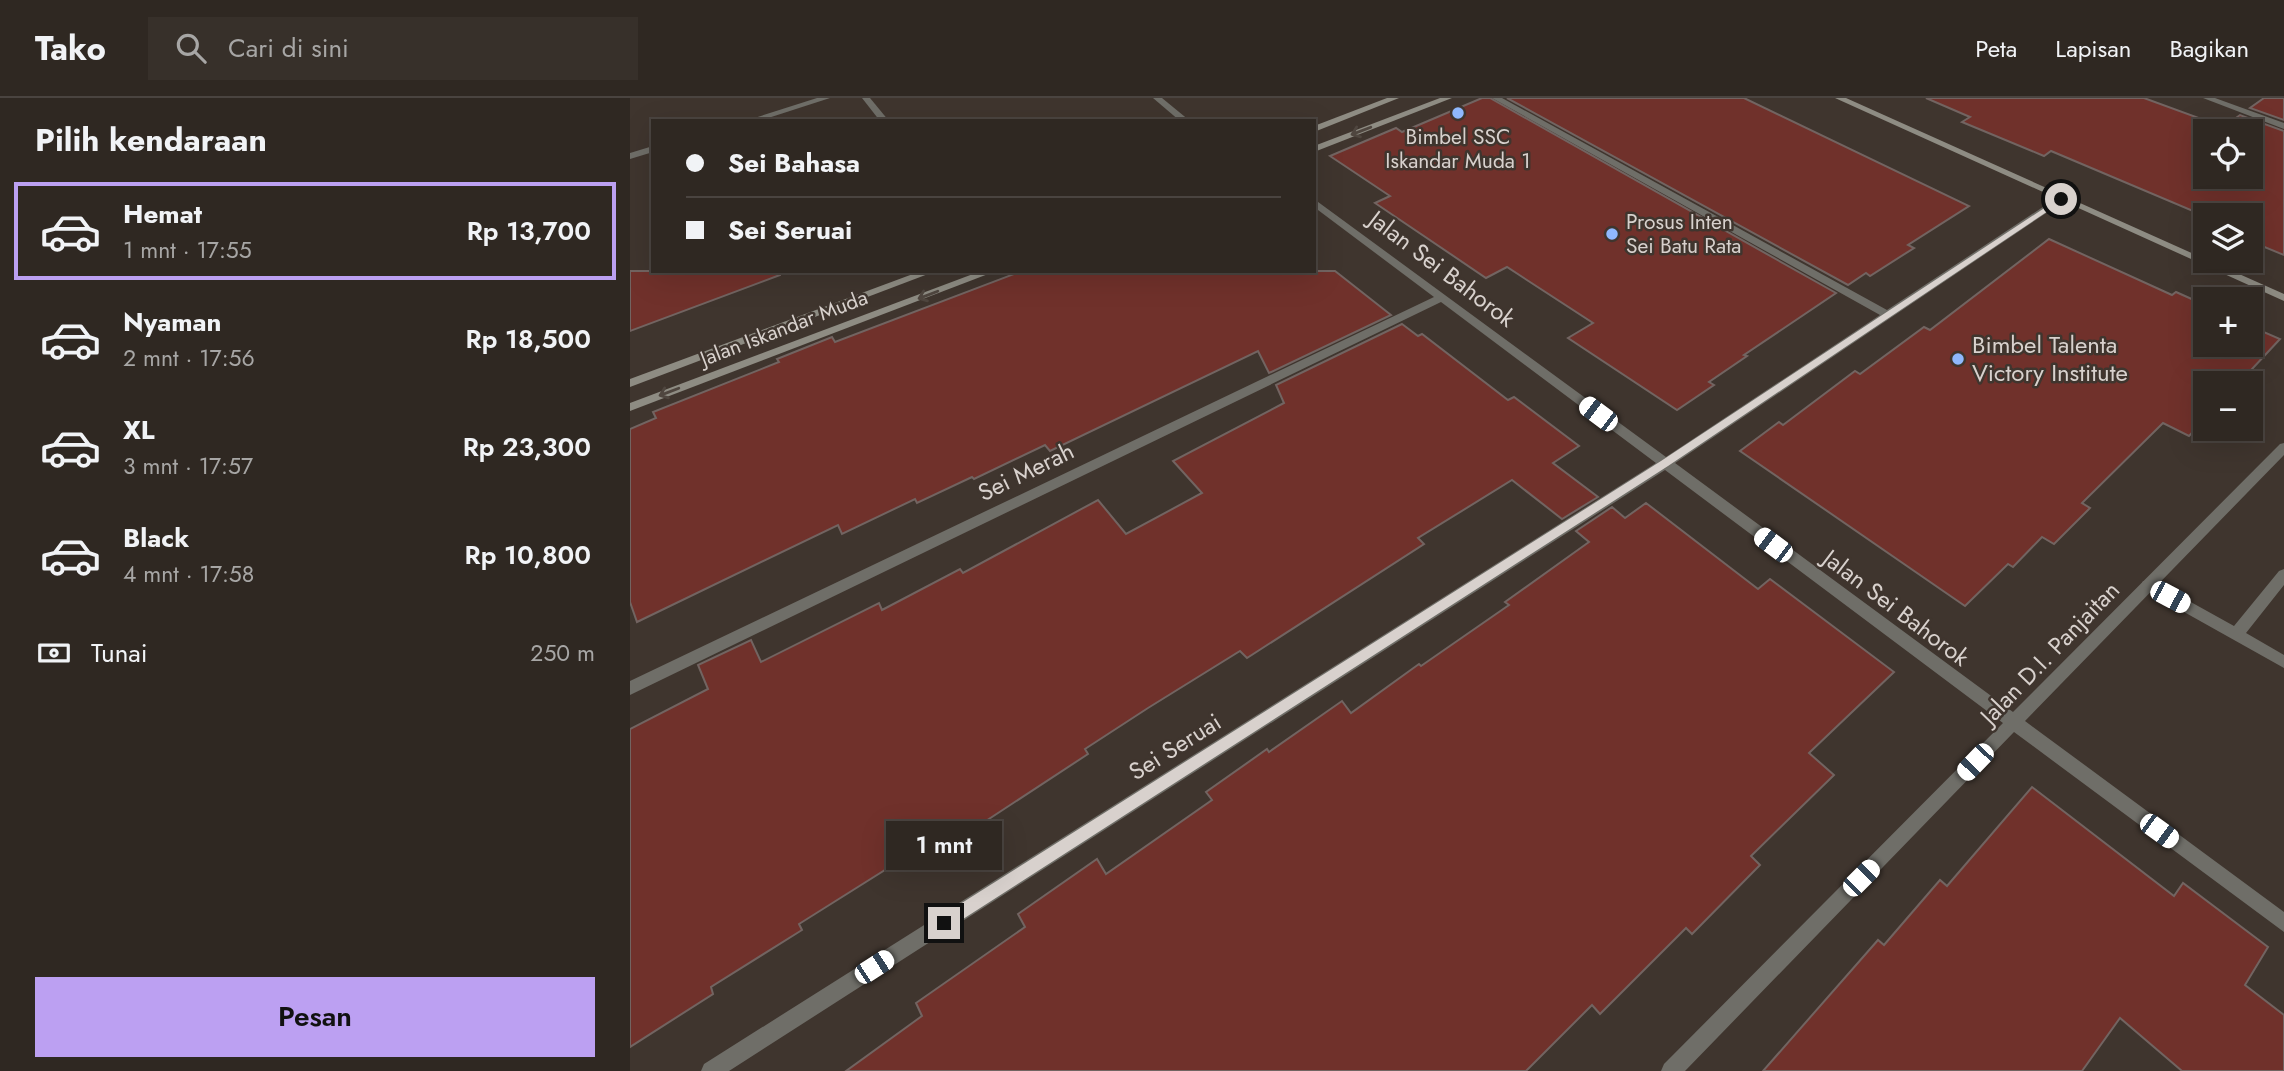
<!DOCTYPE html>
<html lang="id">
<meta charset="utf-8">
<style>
:root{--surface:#2f2822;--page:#37302a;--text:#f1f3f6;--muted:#a7a6a5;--line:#4a4440;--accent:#bca0f2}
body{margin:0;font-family:Jost,sans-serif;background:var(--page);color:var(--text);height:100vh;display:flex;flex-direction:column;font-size:26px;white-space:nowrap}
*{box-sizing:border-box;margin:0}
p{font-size:23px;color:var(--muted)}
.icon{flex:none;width:38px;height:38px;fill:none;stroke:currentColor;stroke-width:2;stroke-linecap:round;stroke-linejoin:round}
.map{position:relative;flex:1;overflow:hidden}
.drawer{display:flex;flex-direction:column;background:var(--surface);width:630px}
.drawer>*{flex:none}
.banner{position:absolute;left:21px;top:21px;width:665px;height:154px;border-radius:0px;box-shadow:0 7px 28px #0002,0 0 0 2px var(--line);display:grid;align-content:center;height:154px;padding:0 35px;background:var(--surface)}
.tools{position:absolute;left:1563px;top:21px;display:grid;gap:14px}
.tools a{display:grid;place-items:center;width:70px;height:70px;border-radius:0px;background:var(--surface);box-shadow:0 7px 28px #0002,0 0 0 2px var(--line);font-size:35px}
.end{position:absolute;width:32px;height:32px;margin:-16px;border:9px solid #d8d1cd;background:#111;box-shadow:0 0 0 4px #111}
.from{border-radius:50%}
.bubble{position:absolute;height:49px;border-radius:0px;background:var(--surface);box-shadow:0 7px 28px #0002,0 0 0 2px var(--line);font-size:23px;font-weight:600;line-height:49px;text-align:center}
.car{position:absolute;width:21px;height:42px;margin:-21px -10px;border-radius:9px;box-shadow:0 0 5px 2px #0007;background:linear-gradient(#fff 24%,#345 0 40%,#fff 0 76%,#345 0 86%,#fff 0)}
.banner b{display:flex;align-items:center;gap:24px;height:66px;font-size:26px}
.banner b+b{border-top:2px solid var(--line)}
.banner i{width:18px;height:18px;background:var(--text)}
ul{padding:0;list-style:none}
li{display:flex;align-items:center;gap:21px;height:98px;margin:0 14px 10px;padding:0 21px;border:4px solid transparent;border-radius:0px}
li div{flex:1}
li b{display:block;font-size:26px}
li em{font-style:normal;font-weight:600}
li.on{border-color:var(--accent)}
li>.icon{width:63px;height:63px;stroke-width:1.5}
h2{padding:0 35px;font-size:32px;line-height:84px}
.pay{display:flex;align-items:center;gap:18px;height:77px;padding:0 35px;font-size:26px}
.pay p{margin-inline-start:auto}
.button{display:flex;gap:14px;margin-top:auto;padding:14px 35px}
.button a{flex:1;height:80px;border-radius:0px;background:var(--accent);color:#111;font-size:28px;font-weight:600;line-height:80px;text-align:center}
header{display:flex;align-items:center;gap:42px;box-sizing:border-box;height:98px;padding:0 35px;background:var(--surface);border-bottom:2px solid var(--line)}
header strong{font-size:33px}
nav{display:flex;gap:38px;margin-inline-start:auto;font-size:24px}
.search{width:490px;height:63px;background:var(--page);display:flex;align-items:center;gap:18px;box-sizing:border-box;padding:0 24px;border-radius:0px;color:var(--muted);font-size:26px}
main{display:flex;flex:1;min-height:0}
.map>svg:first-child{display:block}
.building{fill:#70312b;stroke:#726461;stroke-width:2;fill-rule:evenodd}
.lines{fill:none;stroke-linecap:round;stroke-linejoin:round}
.lane{fill:#6f6e68;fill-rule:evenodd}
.street{fill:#6f6e68;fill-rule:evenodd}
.secondary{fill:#8e8c83;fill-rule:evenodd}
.oneway{stroke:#4f463f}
.route{fill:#d8d1cd}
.poi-dot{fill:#8fb8fd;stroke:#3f352e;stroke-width:2.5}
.labels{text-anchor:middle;stroke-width:5;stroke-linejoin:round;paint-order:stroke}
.far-poi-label{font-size:21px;fill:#d8d1cd;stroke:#3f352e}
.far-street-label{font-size:21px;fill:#d8d1cd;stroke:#3f352e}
.street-label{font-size:24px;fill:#d8d1cd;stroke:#3f352e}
.poi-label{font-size:24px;fill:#d8d1cd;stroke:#3f352e;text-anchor:start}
</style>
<header>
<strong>Tako</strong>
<div class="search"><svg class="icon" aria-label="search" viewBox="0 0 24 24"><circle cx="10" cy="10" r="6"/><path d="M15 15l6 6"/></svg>Cari di sini</div>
<nav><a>Peta</a><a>Lapisan</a><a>Bagikan</a></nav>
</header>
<main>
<section class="drawer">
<h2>Pilih kendaraan</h2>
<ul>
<li class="on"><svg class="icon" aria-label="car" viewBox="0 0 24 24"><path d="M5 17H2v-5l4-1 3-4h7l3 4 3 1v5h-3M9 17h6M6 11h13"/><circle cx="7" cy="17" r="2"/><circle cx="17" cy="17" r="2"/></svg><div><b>Hemat</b><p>1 mnt · 17:55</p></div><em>Rp 13,700</em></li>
<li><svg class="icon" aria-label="car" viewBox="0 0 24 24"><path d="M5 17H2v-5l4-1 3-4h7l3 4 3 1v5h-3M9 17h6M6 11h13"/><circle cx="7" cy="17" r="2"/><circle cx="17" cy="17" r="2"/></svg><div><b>Nyaman</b><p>2 mnt · 17:56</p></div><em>Rp 18,500</em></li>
<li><svg class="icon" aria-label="car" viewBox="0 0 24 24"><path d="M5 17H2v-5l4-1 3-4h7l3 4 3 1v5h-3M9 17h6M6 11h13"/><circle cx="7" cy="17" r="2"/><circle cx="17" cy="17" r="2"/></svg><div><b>XL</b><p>3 mnt · 17:57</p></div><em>Rp 23,300</em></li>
<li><svg class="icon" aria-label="car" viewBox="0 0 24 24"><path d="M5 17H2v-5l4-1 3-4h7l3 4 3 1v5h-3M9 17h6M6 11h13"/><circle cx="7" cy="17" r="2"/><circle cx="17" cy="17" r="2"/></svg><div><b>Black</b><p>4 mnt · 17:58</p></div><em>Rp 10,800</em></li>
</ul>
<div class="pay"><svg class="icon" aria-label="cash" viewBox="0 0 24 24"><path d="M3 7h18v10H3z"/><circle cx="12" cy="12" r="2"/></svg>Tunai<p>250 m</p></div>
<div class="button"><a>Pesan</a></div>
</section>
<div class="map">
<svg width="1654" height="973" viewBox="0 0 1654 973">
<rect width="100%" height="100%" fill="#3f352e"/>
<g class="building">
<path d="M852,0H860L1206,195L1114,257L1117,258L1079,284L1084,287L1047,312L938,240L963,225L877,169L856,180L745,105L760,98L700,58L766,30L772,34Z"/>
<path d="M877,0H1114L1339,108L1278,147L1284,150L1240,178L1236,175L1218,187Z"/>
<path d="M1296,0H1514L1593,29L1610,17L1654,33V157L1620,143V117H1575V124L1570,122L1575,118L1421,53L1414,58L1332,24L1340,19ZM1575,33H1620V79H1575Z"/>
<path d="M1634,0H1654V22L1620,10Z"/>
<path d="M1419,141L1542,197L1546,194L1575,207V247H1620V228L1650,241L1609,285H1575V321L1559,338L1533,325L1452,405L1460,410L1424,446L1412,439L1383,469L1378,466L1335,508L1110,353L1149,324L1153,327L1225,273L1230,276L1294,229L1300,232Z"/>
<path d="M0,173H150V177L0,233Z"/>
<path d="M392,173H705L761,217L639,275L628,253L420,353L415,347L344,381L342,379L287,405L285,401L212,436L208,427L7,524L0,504V331L26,320L23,314L149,264L147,261L202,239L205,244Z"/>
<path d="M772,226L788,238L792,236L878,302L884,299L949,348L923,365L968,399L932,421L882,382L788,440L794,446L617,560L610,553L518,610L455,651L458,656L304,757L298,745L169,826L172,832L81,889L83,896L0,949V631L78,591L68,567L121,542L131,564L249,505L252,512L330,471L333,475L468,402L496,436L572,395L543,363L654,305L646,287Z"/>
<path d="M1016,405L1128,491L1140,481L1264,574L1179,655L1204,677L1121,758L1130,767L1062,836L1056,830L970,916L962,907L896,973H216L292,918L286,905L395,829L388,816L467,761L476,776L582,702L576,694L637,651L639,654L712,603L721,615L789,566L791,568L879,507L875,504L959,444L946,433L982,409L995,420Z"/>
<path d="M1402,689L1544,798L1553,785L1638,849L1615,887L1654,917V973H1552L1490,920L1452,973H1133L1248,842L1254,847L1310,782L1317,788Z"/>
</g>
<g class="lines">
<path class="lane" d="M1654,471V487L1616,535L1654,557V570L1513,491L1511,487L1513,483H1523L1604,528L1649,473Z"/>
<g class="street">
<path d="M187,0H200L129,23H115Z"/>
<path d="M232,0H240L259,23H250Z"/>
<path d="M523,0H532L560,23H550Z"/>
<path d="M862,0H872L1257,212L1428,99H1434V103L1045,365L1383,614L1650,346L1654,345V357L1395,623L1654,814V834L1384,634L1055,973H1031L1034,966L1373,625L1035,372L99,973H71L74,966L1026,365L811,204L0,597V583L804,199L684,109V101L1036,359L1250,217Z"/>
<path d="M1573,0H1585L1654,25V31Z"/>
<path d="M23,48V54L0,61V55Z"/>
</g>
<g class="secondary">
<path d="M757,0H769L684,34V28Z"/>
<path d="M810,0H822L684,54V48Z"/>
<path d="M1205,0H1216L1575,161V163H1580L1654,196V203Z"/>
<path d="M291,173H306L0,289V281Z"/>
<path d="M351,173H366L0,313V305Z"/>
</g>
</g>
<defs><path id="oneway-shaft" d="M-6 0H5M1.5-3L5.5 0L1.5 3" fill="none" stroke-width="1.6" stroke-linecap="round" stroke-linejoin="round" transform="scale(1.75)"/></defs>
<g class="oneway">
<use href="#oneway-shaft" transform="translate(731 33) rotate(159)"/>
<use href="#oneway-shaft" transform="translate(298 197) rotate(159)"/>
<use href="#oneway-shaft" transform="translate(39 294) rotate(159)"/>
</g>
<path class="route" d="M1431,99L1433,103L1038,368L319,830L314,832L308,830L306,825L308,820L1031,363Z"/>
<g class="poi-dot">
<circle cx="828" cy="15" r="7"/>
<circle cx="982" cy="136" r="7"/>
<circle cx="1328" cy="261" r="7"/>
</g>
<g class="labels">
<g class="far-poi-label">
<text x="828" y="46">Bimbel SSC<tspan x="828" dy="24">Iskandar Muda 1</tspan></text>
<text x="996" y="131" text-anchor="start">Prosus Inten<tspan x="996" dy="24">Sei Batu Rata</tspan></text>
</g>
<g class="far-street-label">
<text transform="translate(154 230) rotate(-21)" y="7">Jalan Iskandar Muda</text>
</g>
<g class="street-label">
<text transform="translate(812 171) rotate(37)" y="8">Jalan Sei Bahorok</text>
<text transform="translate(396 374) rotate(-26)" y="8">Sei Merah</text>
<text transform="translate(1266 510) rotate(37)" y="8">Jalan Sei Bahorok</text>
<text transform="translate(1420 555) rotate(-46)" y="8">Jalan D.I. Panjaitan</text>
<text transform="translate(545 649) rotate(-32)" y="8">Sei Seruai</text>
</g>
<g class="poi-label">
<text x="1342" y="255">Bimbel Talenta<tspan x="1342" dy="28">Victory Institute</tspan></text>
</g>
</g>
</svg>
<div class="tools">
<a><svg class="icon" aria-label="locate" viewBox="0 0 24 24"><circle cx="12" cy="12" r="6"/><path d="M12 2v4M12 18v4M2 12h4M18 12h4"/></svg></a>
<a><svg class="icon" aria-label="layers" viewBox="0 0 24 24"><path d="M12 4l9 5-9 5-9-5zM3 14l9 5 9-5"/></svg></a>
<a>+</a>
<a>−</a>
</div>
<i class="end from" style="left:1431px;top:101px"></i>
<i class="end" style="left:314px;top:825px"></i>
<div class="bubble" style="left:256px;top:723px;width:116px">1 mnt</div>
<i class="car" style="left:968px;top:316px;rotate:307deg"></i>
<i class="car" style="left:1143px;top:447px;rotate:307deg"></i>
<i class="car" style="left:1540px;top:499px;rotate:118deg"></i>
<i class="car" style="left:1345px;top:664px;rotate:224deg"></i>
<i class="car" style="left:1529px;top:733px;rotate:126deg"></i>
<i class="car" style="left:1231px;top:780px;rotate:45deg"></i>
<i class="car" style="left:244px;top:869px;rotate:57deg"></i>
<div class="banner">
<b><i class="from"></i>Sei Bahasa</b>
<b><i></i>Sei Seruai</b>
</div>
</div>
</main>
